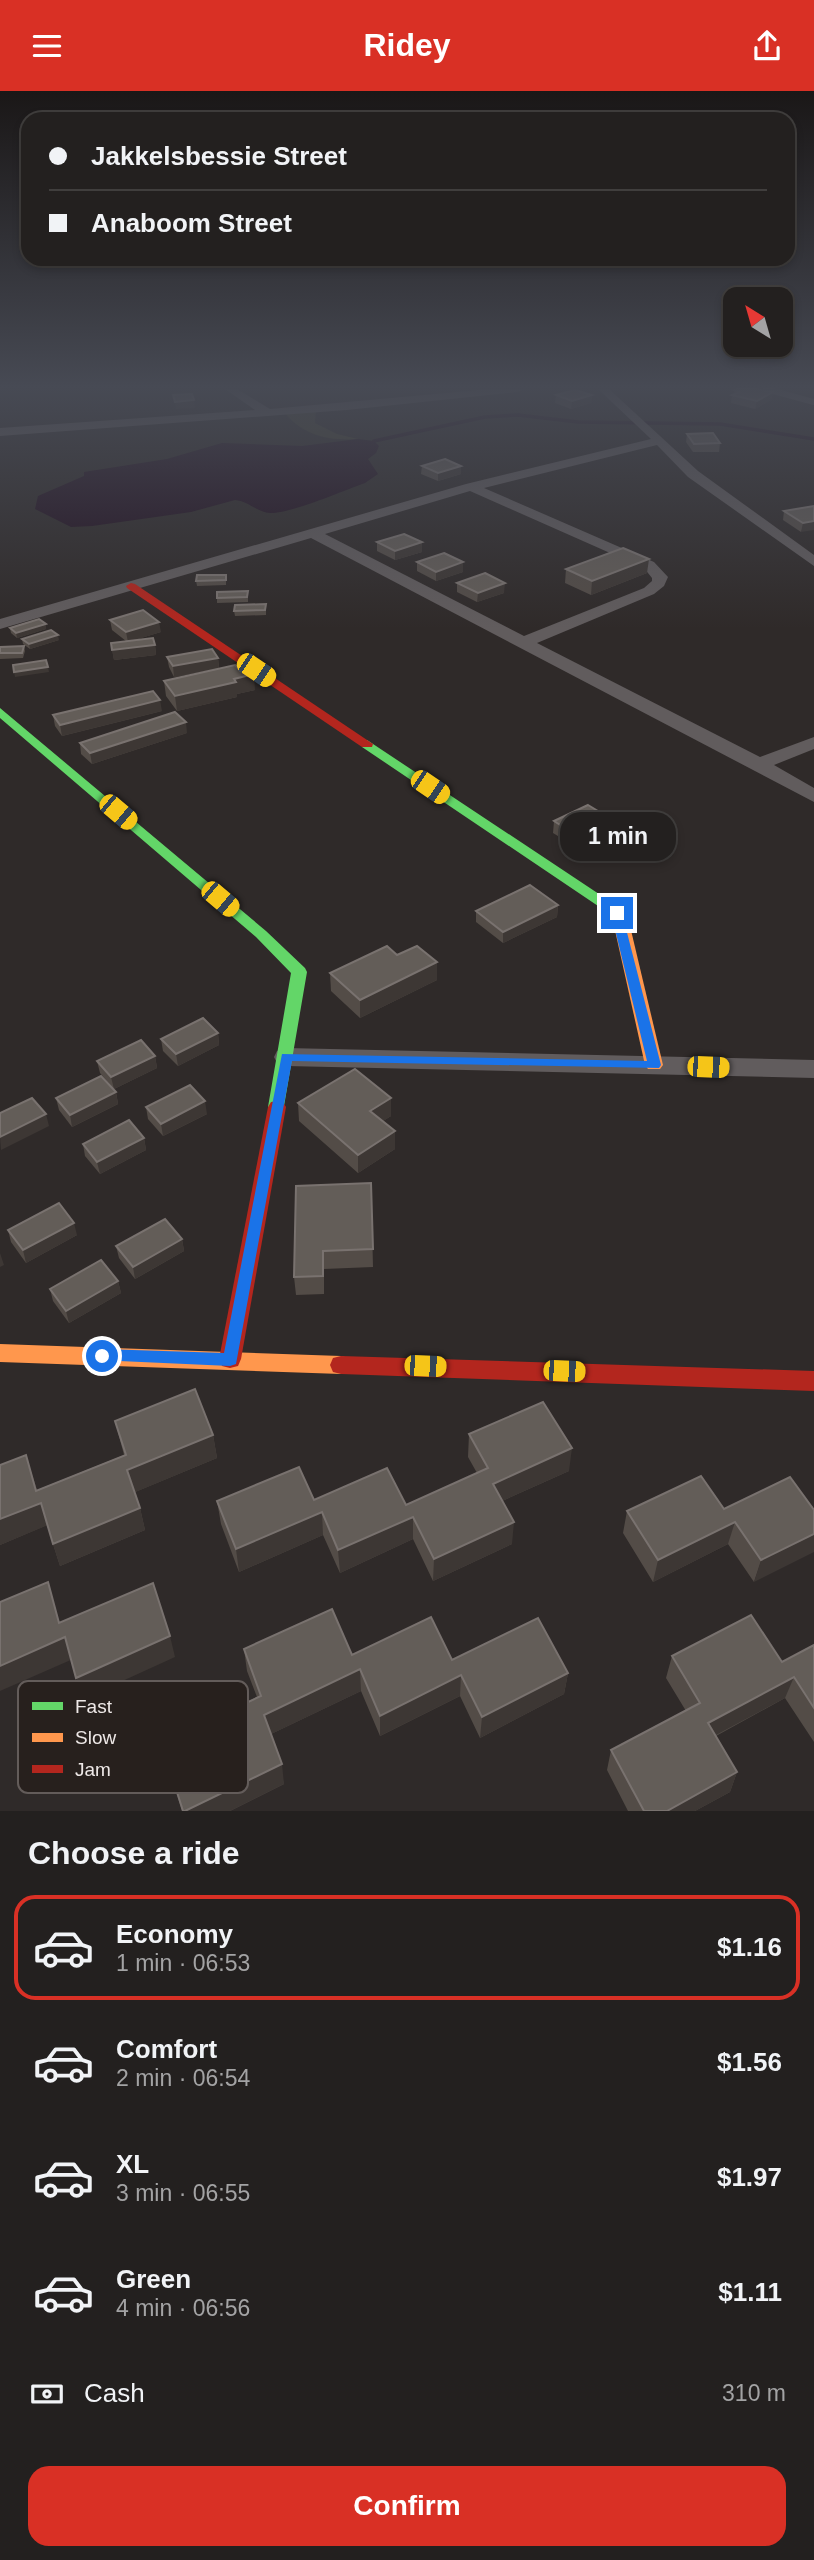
<!DOCTYPE html>
<meta charset="utf-8">
<style>
:root{--surface:#23201f;--page:#2f2d2c;--text:#f1f3f6;--muted:#a3a3a4;--line:#403e3d;--accent:#d93025}
body{margin:0;font-family:Helvetica,sans-serif;background:var(--page);color:var(--text);height:100vh;display:flex;flex-direction:column;font-size:26px;white-space:nowrap}
*{box-sizing:border-box;margin:0}
p{font-size:23px;color:var(--muted)}
.icon{flex:none;width:38px;height:38px;fill:none;stroke:currentColor;stroke-width:2;stroke-linecap:round;stroke-linejoin:round}
.map{position:relative;height:1720px;overflow:hidden}
.details{display:flex;flex-direction:column;background:var(--surface);flex:1}
.details>*{flex:none}
.top-card{position:absolute;left:21px;top:21px;width:774px;height:154px;border-radius:21px;box-shadow:0 4px 10px #0003,0 0 0 2px var(--line);display:grid;align-content:center;height:154px;padding:0 28px;background:var(--surface)}
.needle{width:46px;rotate:323deg}
.buttons{position:absolute;left:723px;top:196px;display:grid;gap:14px}
.buttons a{display:grid;place-items:center;width:70px;height:70px;border-radius:14px;background:var(--surface);box-shadow:0 4px 10px #0003,0 0 0 2px var(--line);font-size:35px}
.end{position:absolute;width:32px;height:32px;margin:-16px;border:9px solid #1a73e8;background:#fff;box-shadow:0 0 0 4px #fff}
.from{border-radius:50%}
.bubble{position:absolute;height:49px;border-radius:21px;background:var(--surface);box-shadow:0 4px 10px #0003,0 0 0 2px var(--line);font-size:23px;font-weight:700;line-height:49px;text-align:center}
.car{position:absolute;width:21px;height:42px;margin:-21px -10px;border-radius:9px;box-shadow:0 0 5px 2px #0007;background:linear-gradient(#f5c518 24%,#345 0 40%,#f5c518 0 76%,#345 0 86%,#f5c518 0)}
.top-card b{display:flex;align-items:center;gap:24px;height:66px;font-size:26px}
.top-card b+b{border-top:2px solid var(--line)}
.top-card i{width:18px;height:18px;background:var(--text)}
ul{padding:0;list-style:none}
li{display:flex;align-items:center;gap:21px;height:105px;margin:0 14px 10px;padding:0 14px;border:4px solid transparent;border-radius:21px}
li div{flex:1}
li b{display:block;font-size:26px}
li em{font-style:normal;font-weight:700}
li.selected{border-color:var(--accent)}
li>.icon{width:63px;height:63px;stroke-width:1.5}
h2{padding:0 28px;font-size:32px;line-height:84px}
.pay{display:flex;align-items:center;gap:18px;height:77px;padding:0 28px;font-size:26px}
.pay p{margin-inline-start:auto}
.cta{display:flex;gap:14px;margin-top:auto;padding:14px 28px}
.cta a{flex:1;height:80px;border-radius:21px;background:var(--accent);color:#fff;font-size:28px;font-weight:700;line-height:80px;text-align:center}
header{display:flex;justify-content:space-between;align-items:center;height:91px;padding:0 28px;background:var(--accent);color:#fff;font-size:32px;font-weight:700}
.map>svg:first-child{display:block}
.green{fill:#42402f}
.water{fill:#221020}
.lines{fill:none;stroke-linecap:round;stroke-linejoin:round}
.stream{stroke:#221020;stroke-width:3.5}
.lane{stroke:#615c5d;stroke-width:6}
.street{fill:#615c5d;fill-rule:evenodd}
.fast{fill:#63d668;fill-rule:evenodd}
.slow{fill:#ff974d;fill-rule:evenodd}
.jam{fill:#b3261e;fill-rule:evenodd}
.wall{fill:#534c47}
.shaded-wall{fill:#3d3734}
.building{fill:#635d58;stroke:#79726f;stroke-width:2}
.route{fill:#1a73e8}
.key{fill:#27201d;stroke:#635c5a;stroke-width:2}
.key-label{font-size:19px;fill:#eee8e7}
</style>
<header><svg class="icon" aria-label="menu" viewBox="0 0 24 24"><path d="M4 6h16M4 12h16M4 18h16"/></svg>Ridey<svg class="icon" aria-label="share" viewBox="0 0 24 24"><path d="M12 15V3M7 8l5-5 5 5M5 13v7h14v-7"/></svg></header>
<div class="map">
<svg width="814" height="1720" viewBox="0 0 814 1720">
<rect width="100%" height="100%" fill="#2f2a29"/>
<path class="green" d="M316,319L315,332L337,343L358,348C329,350 303,345 284,321Z"/>
<path class="water" d="M358,348L374,350L379,355L376,362L368,368L378,383L365,392C342,400 293,422 270,422C257,421 248,410 235,409L191,421L92,435L71,436L35,418L38,405L84,385V381L167,368L222,352L302,355Z"/>
<g class="lines">
<path class="stream" d="M374,350L485,326L518,324L578,331L720,333L814,348"/>
<path class="lane" d="M766,298L814,311"/>
<g class="street">
<path d="M225,298H237L270,318L490,298H524L518,301L347,319L0,345V337L255,319Z"/>
<path d="M598,298H609L698,380L814,464V475L688,386L657,354L484,397L654,471L668,486L664,495L654,503L537,552L760,666L814,646V658L774,674L814,697V711L311,447L0,538V528L466,393L651,348ZM470,400L644,477L652,487V490L644,497L524,545L325,443Z"/>
<path d="M286,957L814,969V987L286,975L277,972L274,966L277,960Z"/>
</g>
<g class="fast">
<path d="M0,617L266,840L305,877L307,881L283,1021H271L268,1016L291,882L256,846L0,627Z"/>
<path d="M367,649L614,813L630,835L627,838H617L604,819L362,656V650Z"/>
</g>
<g class="slow">
<path d="M622,830L630,835L663,974L660,978H648L645,974L614,835Z"/>
<path d="M0,1253L341,1265L349,1267L352,1274L349,1281L341,1283L0,1271Z"/>
</g>
<g class="jam">
<path d="M131,492L135,493L373,653L372,656H362L127,497L126,495Z"/>
<path d="M277,1010L283,1011L286,1016L241,1268L238,1275L230,1277L222,1275L219,1268L268,1016L271,1011Z"/>
<path d="M341,1265L814,1280V1300L341,1283L333,1281L330,1274L333,1267Z"/>
</g>
</g>
<g class="wall">
<path d="M734,299L773,301L771,309L755,318L731,312L732,304H734Z"/>
<path d="M556,304H592L591,312L571,318L555,312Z"/>
<path d="M687,343L720,352L719,361H693L686,351Z"/>
<path d="M422,375L461,383L438,390L421,383Z"/>
<path d="M814,415L801,441L783,429L784,420Z"/>
<path d="M377,451H422V461L395,469L377,460Z"/>
<path d="M417,471H463V481L436,490L417,480Z"/>
<path d="M566,478L647,482L591,504L565,492Z"/>
<path d="M226,484V494L197,495L196,490Z"/>
<path d="M457,492L504,502L477,511L457,501Z"/>
<path d="M248,500V511L217,512V507Z"/>
<path d="M266,518V524L235,525L234,520Z"/>
<path d="M110,529L161,541L134,549L155,554L156,564L114,569L111,552L126,550L112,539Z"/>
<path d="M46,533V538L17,547L11,542L10,537Z"/>
<path d="M22,548L59,549L30,558L23,553Z"/>
<path d="M24,555L25,560L23,567L0,568V556Z"/>
<path d="M167,566L218,567L219,577L174,586L169,576Z"/>
<path d="M164,590L255,599L237,603V606L177,620L166,605Z"/>
<path d="M162,620L62,645L55,635L53,624Z"/>
<path d="M187,642L92,673L81,663L80,652Z"/>
<path d="M554,730L616,731L615,742L581,759L553,742Z"/>
<path d="M558,814L557,826L503,852L476,831V820Z"/>
<path d="M437,871V889L360,927L331,900L330,882Z"/>
<path d="M218,942L219,954L178,975L163,960L161,948Z"/>
<path d="M155,965L157,977L114,998L100,982L97,970Z"/>
<path d="M116,1001L118,1013L72,1036L59,1019L56,1007Z"/>
<path d="M391,1007V1025L383,1030L395,1040V1058L358,1082L299,1030L298,1012Z"/>
<path d="M146,1016L207,1023L163,1045L148,1028Z"/>
<path d="M144,1047L146,1059L100,1083L85,1065L83,1053Z"/>
<path d="M371,1092L373,1176L324,1178V1203L296,1204L294,1186Z"/>
<path d="M8,1139L77,1144L26,1172L11,1151Z"/>
<path d="M182,1148L184,1160L135,1188L119,1167L116,1155Z"/>
<path d="M118,1190L121,1202L69,1232L53,1210L50,1198Z"/>
<path d="M115,1330L213,1344L217,1367L135,1401L140,1417L145,1439L60,1475L47,1434L0,1454V1374L33,1387L37,1399L124,1364Z"/>
<path d="M469,1343L569,1380L502,1410L512,1453L433,1490L413,1448L340,1482L323,1444L239,1481L221,1433L217,1410L314,1409L406,1414L477,1382L468,1366Z"/>
<path d="M790,1386L754,1491L728,1453L653,1491L623,1442L627,1420L724,1418Z"/>
<path d="M814,1554V1651L785,1607L716,1645L737,1681L730,1701L695,1720H628L607,1679L611,1659L686,1620L666,1587L672,1565L782,1571Z"/>
<path d="M244,1558L452,1569L568,1582L564,1603L480,1647L460,1605L380,1645L361,1600L271,1643L284,1693L230,1720H182L161,1651L257,1606L247,1580Z"/>
</g>
<g class="shaded-wall">
<path d="M773,301L771,309L755,318L757,310Z"/>
<path d="M592,304L591,312L571,318L572,310Z"/>
<path d="M194,309L195,317L176,318L175,311Z"/>
<path d="M461,375V383L438,390V382Z"/>
<path d="M814,430V439L801,441L803,432Z"/>
<path d="M422,451V461L395,469V460Z"/>
<path d="M649,468L647,482L591,504L592,490Z"/>
<path d="M463,471V481L436,490V481Z"/>
<path d="M505,492L504,502L477,511L478,502Z"/>
<path d="M159,531L161,541L128,551L126,541Z"/>
<path d="M46,533V538L17,547L16,542Z"/>
<path d="M58,544L59,549L30,558L29,553Z"/>
<path d="M155,554L156,564L114,569L112,559Z"/>
<path d="M218,567L219,577L174,586L173,575Z"/>
<path d="M48,576L49,581L15,586L14,581Z"/>
<path d="M254,583L255,599L237,603V606L177,620L175,605Z"/>
<path d="M160,609L162,620L62,645L60,634Z"/>
<path d="M186,631L187,642L92,673L90,662Z"/>
<path d="M616,731L615,742L581,759L582,748Z"/>
<path d="M558,814L557,826L503,852V841Z"/>
<path d="M437,871V889L360,927V909Z"/>
<path d="M218,942L219,954L178,975L176,963Z"/>
<path d="M155,965L157,977L114,998L111,986Z"/>
<path d="M116,1001L118,1013L72,1036L70,1024Z"/>
<path d="M391,1007V1025L371,1038L370,1020Z"/>
<path d="M205,1010L207,1023L163,1045L161,1033Z"/>
<path d="M46,1023L49,1035L1,1059L0,1046Z"/>
<path d="M395,1040V1058L358,1082V1064Z"/>
<path d="M144,1047L146,1059L100,1083L97,1071Z"/>
<path d="M74,1132L77,1144L26,1172L23,1159Z"/>
<path d="M182,1148L184,1160L135,1188L133,1176Z"/>
<path d="M0,1162L4,1174L0,1176Z"/>
<path d="M118,1190L121,1202L69,1232L66,1220Z"/>
<path d="M213,1344L217,1367L133,1402L127,1379Z"/>
<path d="M572,1357L569,1380L491,1415L493,1393Z"/>
<path d="M26,1364L48,1434L0,1454V1428Z"/>
<path d="M140,1417L145,1439L60,1475L53,1453Z"/>
<path d="M322,1421L323,1444L239,1481L236,1458Z"/>
<path d="M413,1426V1448L340,1482L338,1459Z"/>
<path d="M514,1431L512,1453L433,1490L434,1468Z"/>
<path d="M735,1431L728,1453L653,1491L658,1469Z"/>
<path d="M814,1443V1461L754,1491L761,1469Z"/>
<path d="M48,1491L64,1547L65,1546L73,1568L0,1600V1575L59,1532Z"/>
<path d="M170,1545L175,1566L83,1608L76,1587Z"/>
<path d="M360,1578L361,1600L267,1645L264,1624Z"/>
<path d="M568,1582L564,1603L480,1647L482,1626Z"/>
<path d="M461,1584L460,1605L380,1645V1625Z"/>
<path d="M794,1586L785,1607L701,1652L708,1632Z"/>
<path d="M282,1673L284,1693L230,1720H185Z"/>
<path d="M737,1681L730,1701L695,1720H667Z"/>
</g>
<g class="building">
<path d="M738,298H755L773,301L757,310L732,304L740,301L734,299Z"/>
<path d="M575,299L592,304L572,310L556,304Z"/>
<path d="M192,303L194,309L175,311L173,304Z"/>
<path d="M713,342L720,352L694,353L687,343Z"/>
<path d="M445,368L461,375L438,382L422,375Z"/>
<path d="M814,415V430L803,432L784,420Z"/>
<path d="M404,443L422,451L395,460L377,451Z"/>
<path d="M623,457L649,468L592,490L566,478Z"/>
<path d="M444,462L463,471L436,481L417,471Z"/>
<path d="M485,482L505,492L478,502L457,492Z"/>
<path d="M197,484H226V489L196,490Z"/>
<path d="M248,500L247,506L217,507V501Z"/>
<path d="M266,513L265,519L234,520L235,514Z"/>
<path d="M143,519L159,531L126,541L110,529Z"/>
<path d="M39,528L46,533L16,542L10,537Z"/>
<path d="M51,539L58,544L29,553L22,548Z"/>
<path d="M153,547L155,554L112,559L111,552Z"/>
<path d="M24,555L22,562H0V556Z"/>
<path d="M212,558L218,567L173,575L167,566Z"/>
<path d="M46,569L48,576L14,581L13,574Z"/>
<path d="M235,574L240,580L249,578L254,583L234,588L236,591L175,605L164,590Z"/>
<path d="M153,600L160,609L60,634L53,624Z"/>
<path d="M175,621L186,631L90,662L80,652Z"/>
<path d="M588,714L616,731L582,748L554,730Z"/>
<path d="M530,794L558,814L503,841L476,820Z"/>
<path d="M387,855L397,864L417,855L437,871L360,909L330,882Z"/>
<path d="M203,927L218,942L176,963L161,948Z"/>
<path d="M141,949L155,965L111,986L97,970Z"/>
<path d="M355,978L391,1007L370,1020L395,1040L358,1064L298,1012Z"/>
<path d="M101,985L116,1001L70,1024L56,1007Z"/>
<path d="M190,994L205,1010L161,1033L146,1016Z"/>
<path d="M32,1007L46,1023L0,1046V1022Z"/>
<path d="M129,1029L144,1047L97,1071L83,1053Z"/>
<path d="M371,1092L373,1158L323,1160V1185L294,1186L296,1095Z"/>
<path d="M59,1112L74,1132L23,1159L8,1139Z"/>
<path d="M165,1128L182,1148L133,1176L116,1155Z"/>
<path d="M101,1169L118,1190L66,1220L50,1198Z"/>
<path d="M195,1298L213,1344L127,1379L140,1417L53,1453L41,1412L0,1428V1374L26,1364L36,1400L126,1364L115,1330Z"/>
<path d="M543,1311L572,1357L493,1393L514,1431L434,1468L413,1426L338,1459L322,1421L236,1458L217,1410L299,1376L314,1409L387,1377L406,1414L488,1377L469,1343Z"/>
<path d="M701,1385L724,1418L790,1386L814,1419V1443L761,1469L735,1431L658,1469L627,1420Z"/>
<path d="M48,1491L59,1532L153,1492L170,1545L76,1587L65,1546L0,1575V1511Z"/>
<path d="M332,1518L352,1564L431,1526L452,1569L538,1527L568,1582L482,1626L461,1584L380,1625L360,1578L264,1624L282,1673L185,1720H183L161,1651L261,1605L244,1558Z"/>
<path d="M751,1524L782,1571L814,1554V1617L794,1586L708,1632L737,1681L667,1720H644L611,1659L700,1612L672,1565Z"/>
</g>
<linearGradient id="sky" x2="0" y2="1"><stop stop-color="#1a1717"/><stop offset="0.55" stop-color="#474a54"/><stop offset="1" stop-color="#474a54" stop-opacity="0"/></linearGradient>
<rect width="814" height="538" fill="url(#sky)"/>
<path class="route" d="M617,819L622,822L661,974L659,977L292,970L236,1273L230,1275L97,1269L95,1265L97,1260L102,1258L224,1262L282,963L647,970L611,822Z"/>
<rect x="18" y="1590" width="230" height="112" rx="10" class="key"/>
<rect x="32" y="1611" width="31" height="8" fill="#63d668"/>
<rect x="32" y="1642" width="31" height="9" fill="#ff974d"/>
<rect x="32" y="1674" width="31" height="8" fill="#b3261e"/>
<g class="key-label">
<text x="75" y="1622">Fast</text>
<text x="75" y="1653">Slow</text>
<text x="75" y="1685">Jam</text>
</g>
</svg>
<div class="buttons">
<a><svg class="needle" viewBox="-14 -14 28 28"><path d="M0-13l5 13h-10z" fill="#e53935"/><path d="M0 13l5-13h-10z" fill="#a3a3a4"/></svg></a>
</div>
<i class="end from" style="left:102px;top:1265px"></i>
<i class="end" style="left:617px;top:822px"></i>
<div class="bubble" style="left:560px;top:721px;width:116px">1 min</div>
<i class="car" style="left:256px;top:579px;rotate:124deg"></i>
<i class="car" style="left:430px;top:696px;rotate:124deg"></i>
<i class="car" style="left:118px;top:721px;rotate:130deg"></i>
<i class="car" style="left:220px;top:808px;rotate:130deg"></i>
<i class="car" style="left:708px;top:976px;rotate:92deg"></i>
<i class="car" style="left:425px;top:1275px;rotate:92deg"></i>
<i class="car" style="left:564px;top:1280px;rotate:92deg"></i>
<div class="top-card">
<b><i class="from"></i>Jakkelsbessie Street</b>
<b><i></i>Anaboom Street</b>
</div>
</div>
<section class="details">
<h2>Choose a ride</h2>
<ul>
<li class="selected"><svg class="icon" aria-label="car" viewBox="0 0 24 24"><path d="M5 17H2v-5l4-1 3-4h7l3 4 3 1v5h-3M9 17h6M6 11h13"/><circle cx="7" cy="17" r="2"/><circle cx="17" cy="17" r="2"/></svg><div><b>Economy</b><p>1 min · 06:53</p></div><em>$1.16</em></li>
<li><svg class="icon" aria-label="car" viewBox="0 0 24 24"><path d="M5 17H2v-5l4-1 3-4h7l3 4 3 1v5h-3M9 17h6M6 11h13"/><circle cx="7" cy="17" r="2"/><circle cx="17" cy="17" r="2"/></svg><div><b>Comfort</b><p>2 min · 06:54</p></div><em>$1.56</em></li>
<li><svg class="icon" aria-label="car" viewBox="0 0 24 24"><path d="M5 17H2v-5l4-1 3-4h7l3 4 3 1v5h-3M9 17h6M6 11h13"/><circle cx="7" cy="17" r="2"/><circle cx="17" cy="17" r="2"/></svg><div><b>XL</b><p>3 min · 06:55</p></div><em>$1.97</em></li>
<li><svg class="icon" aria-label="car" viewBox="0 0 24 24"><path d="M5 17H2v-5l4-1 3-4h7l3 4 3 1v5h-3M9 17h6M6 11h13"/><circle cx="7" cy="17" r="2"/><circle cx="17" cy="17" r="2"/></svg><div><b>Green</b><p>4 min · 06:56</p></div><em>$1.11</em></li>
</ul>
<div class="pay"><svg class="icon" aria-label="cash" viewBox="0 0 24 24"><path d="M3 7h18v10H3z"/><circle cx="12" cy="12" r="2"/></svg>Cash<p>310 m</p></div>
<div class="cta"><a>Confirm</a></div>
</section>
